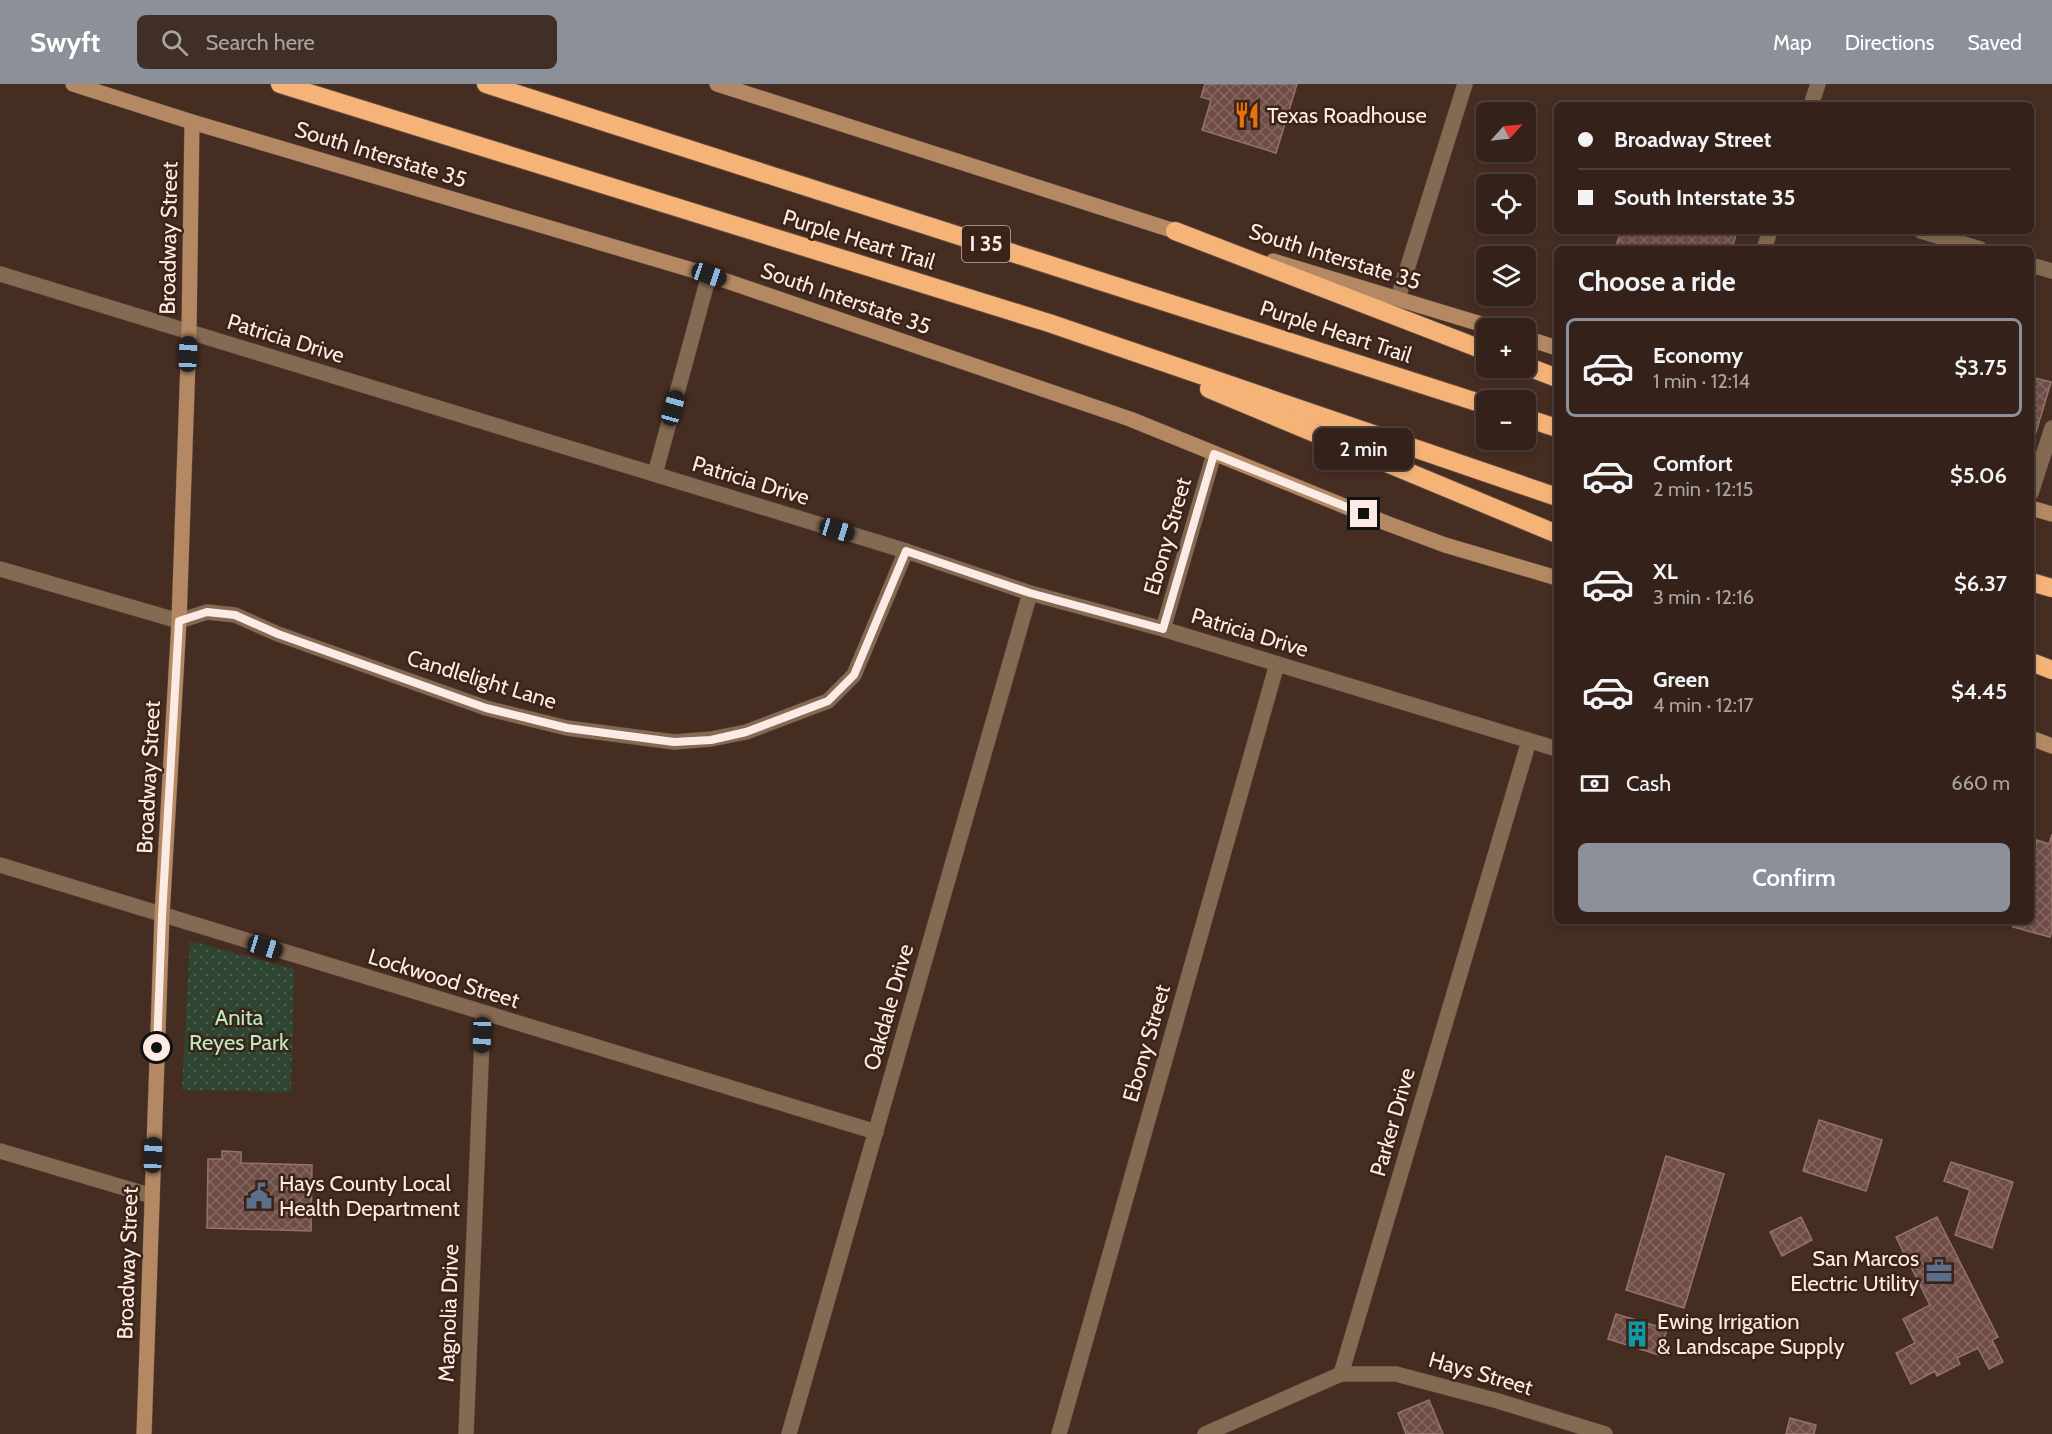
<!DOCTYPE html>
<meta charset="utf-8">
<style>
:root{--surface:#34221a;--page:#3f2f27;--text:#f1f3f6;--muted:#a9a4a2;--line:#4e3f39;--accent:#8c9099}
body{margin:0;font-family:Cabin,sans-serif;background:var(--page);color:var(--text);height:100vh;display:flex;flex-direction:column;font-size:22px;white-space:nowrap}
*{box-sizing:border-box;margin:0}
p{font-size:20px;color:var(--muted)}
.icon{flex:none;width:33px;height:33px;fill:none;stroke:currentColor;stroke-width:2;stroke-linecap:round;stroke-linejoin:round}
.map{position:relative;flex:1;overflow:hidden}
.details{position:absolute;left:1554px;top:162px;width:480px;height:678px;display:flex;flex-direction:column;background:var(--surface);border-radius:9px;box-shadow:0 3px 9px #0003,0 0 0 2px var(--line)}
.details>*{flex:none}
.hud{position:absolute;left:1554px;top:18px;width:480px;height:132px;border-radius:9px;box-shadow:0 3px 9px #0003,0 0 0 2px var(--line);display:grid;align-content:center;height:132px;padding:0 24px;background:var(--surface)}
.needle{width:39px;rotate:63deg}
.fabs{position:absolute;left:1476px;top:18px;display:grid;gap:12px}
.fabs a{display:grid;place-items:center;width:60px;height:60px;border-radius:9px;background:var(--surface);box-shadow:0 3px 9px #0003,0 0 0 2px var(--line);font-size:30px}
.end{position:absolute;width:27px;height:27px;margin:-14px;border:8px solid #fcebe4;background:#111;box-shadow:0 0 0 3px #111}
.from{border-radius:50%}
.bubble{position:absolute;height:42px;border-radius:9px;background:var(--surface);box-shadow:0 3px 9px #0003,0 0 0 2px var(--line);font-size:20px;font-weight:600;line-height:42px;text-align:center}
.car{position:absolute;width:18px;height:36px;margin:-18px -9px;border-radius:8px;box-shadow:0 0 4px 2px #0007;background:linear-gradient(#222 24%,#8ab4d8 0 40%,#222 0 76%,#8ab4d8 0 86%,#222 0)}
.hud b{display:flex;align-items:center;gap:21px;height:57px;font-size:22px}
.hud b+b{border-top:2px solid var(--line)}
.hud i{width:15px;height:15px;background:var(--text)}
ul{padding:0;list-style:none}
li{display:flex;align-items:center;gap:18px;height:99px;margin:0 12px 9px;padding:0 12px;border:3px solid transparent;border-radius:9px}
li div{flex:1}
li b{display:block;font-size:22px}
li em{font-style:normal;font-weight:600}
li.active{border-color:var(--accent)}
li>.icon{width:54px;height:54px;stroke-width:1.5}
h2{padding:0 24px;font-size:27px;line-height:72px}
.pay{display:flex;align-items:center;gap:15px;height:66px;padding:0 24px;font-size:22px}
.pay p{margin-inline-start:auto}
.primary-button{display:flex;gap:12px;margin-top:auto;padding:12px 24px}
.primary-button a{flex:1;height:69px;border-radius:9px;background:var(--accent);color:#fff;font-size:24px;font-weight:600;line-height:69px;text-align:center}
header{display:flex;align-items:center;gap:36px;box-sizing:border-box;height:84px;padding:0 30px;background:var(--accent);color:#fff}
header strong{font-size:28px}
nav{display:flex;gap:33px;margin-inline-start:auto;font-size:21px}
.search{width:420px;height:54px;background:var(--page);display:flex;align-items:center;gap:15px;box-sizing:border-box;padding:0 21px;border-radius:9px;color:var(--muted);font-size:22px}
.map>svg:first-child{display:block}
.park{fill:url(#park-dots)}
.building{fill:url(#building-cross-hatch);stroke:#93736c;stroke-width:1.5}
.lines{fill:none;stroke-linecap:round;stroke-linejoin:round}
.street-casing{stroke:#634b41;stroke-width:16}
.secondary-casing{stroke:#634b41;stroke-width:16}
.highway-casing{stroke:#634b41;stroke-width:20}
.street{stroke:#856a53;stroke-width:15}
.secondary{stroke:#b38863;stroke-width:15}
.highway{stroke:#f6b378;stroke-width:18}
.route{stroke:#fcebe4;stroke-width:8}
.labels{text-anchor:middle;stroke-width:5;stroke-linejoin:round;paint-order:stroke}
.shield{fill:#3b2318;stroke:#c2afa7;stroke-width:1.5}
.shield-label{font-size:21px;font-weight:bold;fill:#fcebe4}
.poi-label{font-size:22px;fill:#fcebe4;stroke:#3b2318;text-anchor:start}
.street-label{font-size:22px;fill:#fcebe4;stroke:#3b2318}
.park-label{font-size:22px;fill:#b8ebc1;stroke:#3b2318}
</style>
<header>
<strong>Swyft</strong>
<div class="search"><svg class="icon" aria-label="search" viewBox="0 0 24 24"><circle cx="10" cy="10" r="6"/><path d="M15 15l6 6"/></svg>Search here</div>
<nav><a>Map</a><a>Directions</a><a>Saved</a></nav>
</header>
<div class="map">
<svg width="2052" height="1350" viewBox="0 0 2052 1350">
<defs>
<pattern id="park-dots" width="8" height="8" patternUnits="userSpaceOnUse" patternTransform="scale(1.5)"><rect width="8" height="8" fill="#2e4532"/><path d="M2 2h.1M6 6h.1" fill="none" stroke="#4d6050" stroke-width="1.8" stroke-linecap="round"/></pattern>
<pattern id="building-cross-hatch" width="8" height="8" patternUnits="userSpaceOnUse" patternTransform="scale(1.5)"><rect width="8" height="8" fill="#6f4d46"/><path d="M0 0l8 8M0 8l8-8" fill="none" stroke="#846761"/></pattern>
</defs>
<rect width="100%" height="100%" fill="#462d22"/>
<path class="park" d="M190,857L294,885L291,1008L182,1006Z"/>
<g class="building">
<path d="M1205,0H1297L1276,69L1202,46L1211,16L1201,13Z"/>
<path d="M1621,147H1737L1732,165H1615Z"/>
<path d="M2031,293L2051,298L2031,365Z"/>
<path d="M2052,750V846L2050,853L2013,843L2014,837H2031V778L2037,756L2049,760Z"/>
<path d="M1819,1036L1882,1056L1866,1107L1803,1087Z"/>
<path d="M222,1067L241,1068V1079L312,1081L311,1147L207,1144L208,1075H222Z"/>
<path d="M1666,1072L1724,1090L1684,1224L1626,1206Z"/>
<path d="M1951,1078L2013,1098L1992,1164L1955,1151L1970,1106L1944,1097Z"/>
<path d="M1801,1133L1812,1156L1782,1172L1770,1148Z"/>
<path d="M1937,1133L1998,1253L1992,1256L2003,1278L1989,1285L1978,1264L1957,1274L1960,1280L1937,1292L1935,1287L1911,1300L1896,1269L1915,1259L1903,1235L1930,1221L1896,1153Z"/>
<path d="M1616,1230L1667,1245L1659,1271L1608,1255Z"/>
<path d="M1429,1316L1443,1350H1406L1398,1329Z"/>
<path d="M1790,1334L1816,1341L1814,1350H1786Z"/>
</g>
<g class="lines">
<g class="street-casing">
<g id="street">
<path d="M1811,21L1818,0"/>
<path d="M1921,147L1980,165"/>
<path d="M1764,165L1770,147"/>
<path d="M2031,181L2052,187"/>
<path d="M0,190L906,467L1030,509L1163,545L1557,665"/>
<path d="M1398,214L1465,0"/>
<path d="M655,390L709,191"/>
<path d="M2031,409L2052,344"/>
<path d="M0,485L179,537L207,528L235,531L278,550L486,624L567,644L674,658L711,655L746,648L828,617L854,591L906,467"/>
<path d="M1163,545L1214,370"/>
<path d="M0,781L876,1048"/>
<path d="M0,1067L152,1112"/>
<path d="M1341,1290L1529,657"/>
<path d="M466,1350L483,930"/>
<path d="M789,1350L1030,509"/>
<path d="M1059,1350L1277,580"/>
<path d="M1205,1350L1341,1290H1396L1498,1317L1605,1350"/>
</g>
</g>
<g class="secondary-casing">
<g id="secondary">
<path d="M73,0L192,38L709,191L1130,335L1386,439L1445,461L1557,494"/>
<path d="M717,0L1184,150"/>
<path d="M1273,177L1494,244"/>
<path d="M1526,254L1557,264"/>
<path d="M2031,424L2052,430"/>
<path d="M2031,654L2052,662"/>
<path d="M144,1350L162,832L179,537L189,248L192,38"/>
</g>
</g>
<g class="highway-casing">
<g id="highway">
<path d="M280,0L1049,239L1557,413"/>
<path d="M486,0L1486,321"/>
<path d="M1175,147L1486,267"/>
<path d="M1526,282L1557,294"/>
<path d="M1209,305L1557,450"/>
<path d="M1526,334L1557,344"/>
<path d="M2031,498L2052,504"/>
<path d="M2031,578L2052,586"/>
</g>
</g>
<use href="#street" class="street"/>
<use href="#secondary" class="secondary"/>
<use href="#highway" class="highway"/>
</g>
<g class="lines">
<path class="route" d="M157,964L162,832L179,537L207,528L235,531L278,550L486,624L567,644L674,658L711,656L746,648L828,617L854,591L906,467L1030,509L1163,545L1214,370L1364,430"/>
</g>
<defs>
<g id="restaurant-bare" transform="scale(2.07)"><path d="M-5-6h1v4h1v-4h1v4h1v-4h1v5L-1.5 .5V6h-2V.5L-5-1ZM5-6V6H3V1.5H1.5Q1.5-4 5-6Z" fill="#e8710a" stroke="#3b2318" stroke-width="2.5" paint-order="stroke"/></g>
<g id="civic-bare" transform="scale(2.07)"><path d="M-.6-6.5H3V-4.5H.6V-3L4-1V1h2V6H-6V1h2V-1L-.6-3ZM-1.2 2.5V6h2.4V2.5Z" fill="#5c6f8a" stroke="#3b2318" stroke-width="2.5" paint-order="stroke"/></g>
<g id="office-bare" transform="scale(2.07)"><path d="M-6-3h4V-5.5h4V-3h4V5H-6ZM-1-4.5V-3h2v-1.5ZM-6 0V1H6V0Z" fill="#5c6f8a" stroke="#3b2318" stroke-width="2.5" paint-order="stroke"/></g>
<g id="building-bare" transform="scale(2.07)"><path d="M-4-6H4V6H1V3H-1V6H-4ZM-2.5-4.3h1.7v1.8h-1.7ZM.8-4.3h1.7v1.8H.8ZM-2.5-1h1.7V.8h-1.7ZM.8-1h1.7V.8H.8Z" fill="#0f9aa8" stroke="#3b2318" stroke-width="2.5" paint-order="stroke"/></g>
</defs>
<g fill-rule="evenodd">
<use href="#restaurant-bare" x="1247" y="31"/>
<use href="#civic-bare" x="259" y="1112"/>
<use href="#office-bare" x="1939" y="1187"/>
<use href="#building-bare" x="1637" y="1250"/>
</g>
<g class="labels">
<rect class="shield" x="962" y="142" width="48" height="36" rx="4.5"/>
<g class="shield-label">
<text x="986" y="167">I 35</text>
</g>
<g class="poi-label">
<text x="1267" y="39">Texas Roadhouse</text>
<text x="279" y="1107">Hays County Local<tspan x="279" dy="25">Health Department</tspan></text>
<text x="1919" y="1182" text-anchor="end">San Marcos<tspan x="1919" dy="25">Electric Utility</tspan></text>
<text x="1657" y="1245">Ewing Irrigation<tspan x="1657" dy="25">&amp; Landscape Supply</tspan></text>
</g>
<g class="street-label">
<text transform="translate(381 70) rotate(17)" y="8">South Interstate 35</text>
<text transform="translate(168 154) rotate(-89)" y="8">Broadway Street</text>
<text transform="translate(859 155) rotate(17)" y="8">Purple Heart Trail</text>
<text transform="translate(1335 172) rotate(17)" y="8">South Interstate 35</text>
<text transform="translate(846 214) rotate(19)" y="8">South Interstate 35</text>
<text transform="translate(1336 247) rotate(18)" y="8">Purple Heart Trail</text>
<text transform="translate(286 254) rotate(17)" y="8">Patricia Drive</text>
<text transform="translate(751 396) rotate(17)" y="8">Patricia Drive</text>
<text transform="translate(1167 452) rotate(-74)" y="8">Ebony Street</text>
<text transform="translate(1250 548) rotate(17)" y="8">Patricia Drive</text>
<text transform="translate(482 595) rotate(17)" y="8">Candlelight Lane</text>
<text transform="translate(148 693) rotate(-87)" y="8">Broadway Street</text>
<text transform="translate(444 894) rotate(17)" y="8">Lockwood Street</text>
<text transform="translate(888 923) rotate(-74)" y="8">Oakdale Drive</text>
<text transform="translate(1146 959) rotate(-74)" y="8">Ebony Street</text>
<text transform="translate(1392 1038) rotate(-74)" y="8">Parker Drive</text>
<text transform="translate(127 1179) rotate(-88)" y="8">Broadway Street</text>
<text transform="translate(448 1229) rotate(-88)" y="8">Magnolia Drive</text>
<text transform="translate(1481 1289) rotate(16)" y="8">Hays Street</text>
</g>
<g class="park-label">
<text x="239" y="941">Anita<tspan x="239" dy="25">Reyes Park</tspan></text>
</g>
</g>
</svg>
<div class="fabs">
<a><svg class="needle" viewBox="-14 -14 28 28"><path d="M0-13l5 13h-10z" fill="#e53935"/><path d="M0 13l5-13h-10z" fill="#a9a4a2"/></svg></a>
<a><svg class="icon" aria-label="locate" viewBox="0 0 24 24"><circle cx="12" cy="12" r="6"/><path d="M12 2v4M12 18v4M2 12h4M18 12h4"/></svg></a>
<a><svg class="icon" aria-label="layers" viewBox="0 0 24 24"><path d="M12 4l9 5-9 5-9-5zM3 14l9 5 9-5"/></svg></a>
<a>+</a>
<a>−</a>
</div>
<i class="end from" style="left:157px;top:964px"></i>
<i class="end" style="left:1364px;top:430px"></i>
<div class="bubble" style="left:1314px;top:344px;width:99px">2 min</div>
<i class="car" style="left:709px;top:191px;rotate:109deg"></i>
<i class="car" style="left:188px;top:270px;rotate:2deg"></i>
<i class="car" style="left:673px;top:324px;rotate:16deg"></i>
<i class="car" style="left:837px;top:446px;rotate:107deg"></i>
<i class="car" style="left:265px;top:863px;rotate:107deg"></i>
<i class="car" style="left:482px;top:951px;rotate:182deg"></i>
<i class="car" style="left:153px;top:1071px;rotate:2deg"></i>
<div class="hud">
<b><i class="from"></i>Broadway Street</b>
<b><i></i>South Interstate 35</b>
</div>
<section class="details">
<h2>Choose a ride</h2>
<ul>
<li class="active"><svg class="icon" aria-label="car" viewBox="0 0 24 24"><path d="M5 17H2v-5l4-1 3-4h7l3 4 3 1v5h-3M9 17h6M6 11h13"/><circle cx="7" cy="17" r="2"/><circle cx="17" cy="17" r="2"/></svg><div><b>Economy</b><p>1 min · 12:14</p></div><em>$3.75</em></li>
<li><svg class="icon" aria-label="car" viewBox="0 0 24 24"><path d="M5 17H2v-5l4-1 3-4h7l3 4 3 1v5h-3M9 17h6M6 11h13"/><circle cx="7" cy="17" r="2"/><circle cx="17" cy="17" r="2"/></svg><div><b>Comfort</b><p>2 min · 12:15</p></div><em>$5.06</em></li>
<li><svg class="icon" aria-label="car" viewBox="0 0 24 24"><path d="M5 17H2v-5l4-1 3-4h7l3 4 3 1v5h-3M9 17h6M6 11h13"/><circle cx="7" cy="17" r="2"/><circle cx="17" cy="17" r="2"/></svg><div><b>XL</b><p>3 min · 12:16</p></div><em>$6.37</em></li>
<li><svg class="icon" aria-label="car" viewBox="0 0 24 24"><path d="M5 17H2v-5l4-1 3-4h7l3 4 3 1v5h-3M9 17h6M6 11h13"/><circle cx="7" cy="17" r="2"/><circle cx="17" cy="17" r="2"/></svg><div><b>Green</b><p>4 min · 12:17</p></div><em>$4.45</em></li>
</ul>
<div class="pay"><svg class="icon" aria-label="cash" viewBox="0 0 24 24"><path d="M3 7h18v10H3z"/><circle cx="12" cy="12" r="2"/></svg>Cash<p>660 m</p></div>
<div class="primary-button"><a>Confirm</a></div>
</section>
</div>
